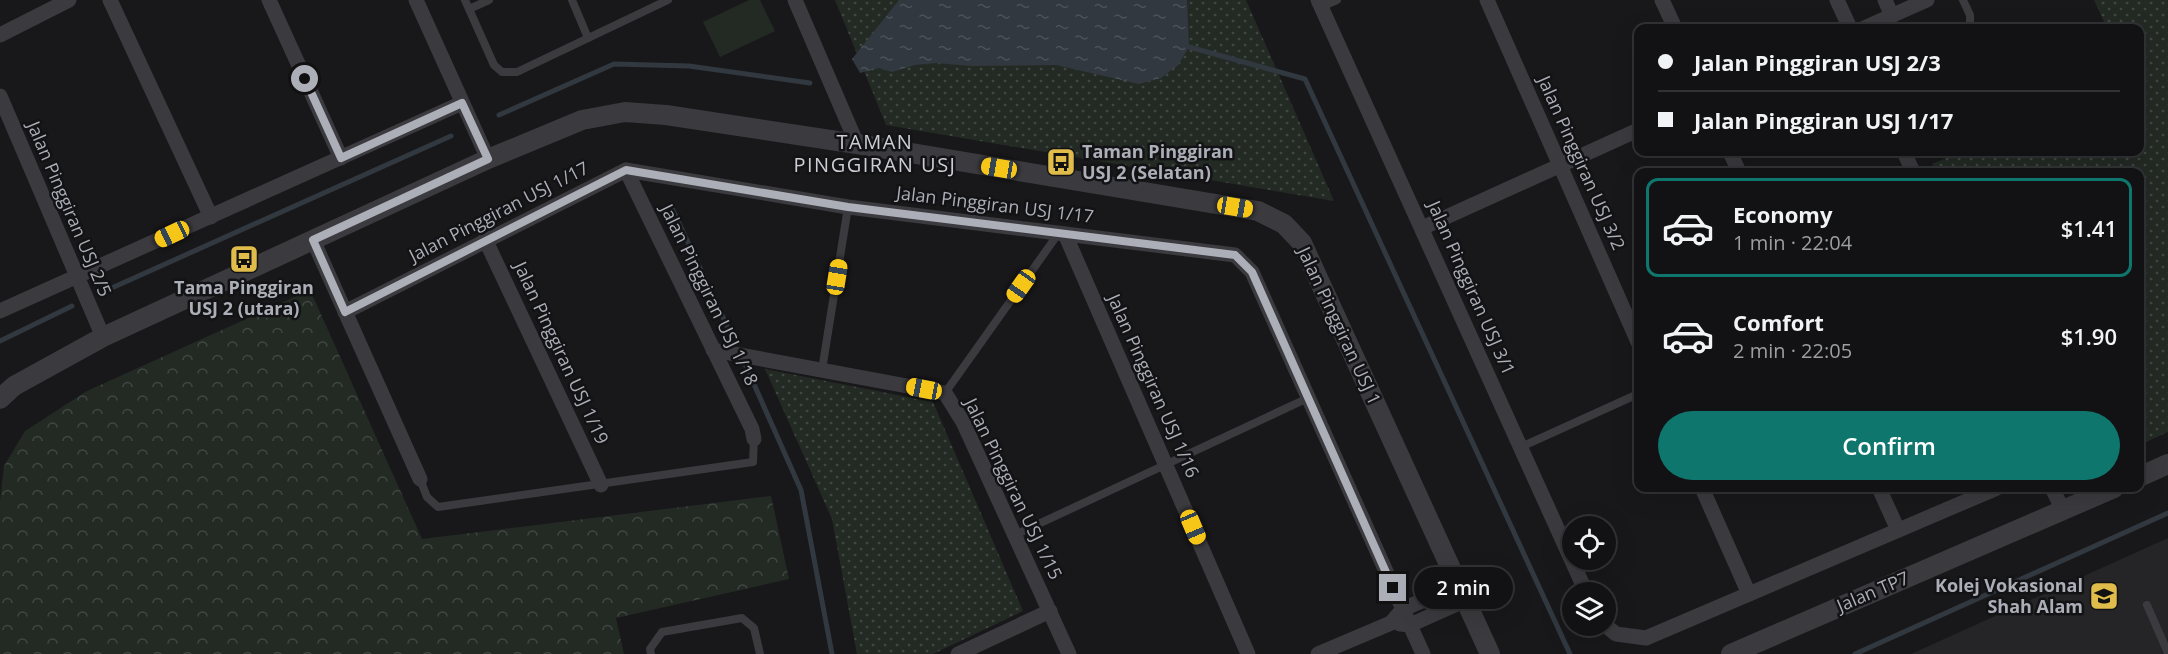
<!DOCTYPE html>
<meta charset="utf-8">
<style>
:root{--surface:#121214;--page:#1b1b1d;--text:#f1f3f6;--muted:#9c9ea0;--line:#313234;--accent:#0f766e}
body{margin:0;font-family:"Open Sans",sans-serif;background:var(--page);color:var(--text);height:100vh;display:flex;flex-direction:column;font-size:22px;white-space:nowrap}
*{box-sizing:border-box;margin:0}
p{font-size:20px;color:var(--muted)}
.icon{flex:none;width:33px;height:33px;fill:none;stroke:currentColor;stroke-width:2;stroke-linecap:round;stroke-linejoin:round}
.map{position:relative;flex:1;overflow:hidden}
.sheet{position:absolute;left:1634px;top:168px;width:510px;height:324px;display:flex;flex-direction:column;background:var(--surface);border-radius:12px;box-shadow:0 6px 24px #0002,0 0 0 2px var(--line)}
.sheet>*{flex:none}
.banner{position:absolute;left:1634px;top:24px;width:510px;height:132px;border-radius:12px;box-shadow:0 6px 24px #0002,0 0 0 2px var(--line);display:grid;align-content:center;height:132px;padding:0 24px;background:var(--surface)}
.fabs{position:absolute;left:1562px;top:516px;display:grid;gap:12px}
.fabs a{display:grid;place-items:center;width:54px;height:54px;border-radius:50%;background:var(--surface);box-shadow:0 6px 24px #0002,0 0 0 2px var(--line);font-size:30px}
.end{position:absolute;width:27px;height:27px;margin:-14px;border:8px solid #acaeb8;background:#111;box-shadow:0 0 0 3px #111}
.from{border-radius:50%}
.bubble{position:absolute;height:42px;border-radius:21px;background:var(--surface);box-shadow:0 6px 24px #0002,0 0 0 2px var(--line);font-size:20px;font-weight:600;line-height:42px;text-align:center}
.car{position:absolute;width:18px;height:36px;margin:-18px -9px;border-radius:8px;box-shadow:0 0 4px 2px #0007;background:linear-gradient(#f5c518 24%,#345 0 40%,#f5c518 0 76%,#345 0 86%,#f5c518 0)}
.banner b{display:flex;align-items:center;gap:21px;height:57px;font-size:22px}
.banner b+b{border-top:2px solid var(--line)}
.banner i{width:15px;height:15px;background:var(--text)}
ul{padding:10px 0 0;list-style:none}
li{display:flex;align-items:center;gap:18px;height:99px;margin:0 12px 9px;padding:0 12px;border:3px solid transparent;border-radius:12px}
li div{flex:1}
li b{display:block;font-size:22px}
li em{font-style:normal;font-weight:600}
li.active{border-color:var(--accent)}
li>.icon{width:54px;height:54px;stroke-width:1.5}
.button{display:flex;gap:12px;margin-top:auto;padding:12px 24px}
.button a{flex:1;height:69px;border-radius:36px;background:var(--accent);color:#fff;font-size:24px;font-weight:600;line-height:69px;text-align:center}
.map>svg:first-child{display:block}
.built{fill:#252427}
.grass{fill:url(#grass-dots)}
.forest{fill:url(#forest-crowns)}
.pitch{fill:#232a24}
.water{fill:url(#water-ripples)}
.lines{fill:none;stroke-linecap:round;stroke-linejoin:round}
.stream{stroke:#31383f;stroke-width:5}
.service{stroke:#3a3a3f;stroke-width:8}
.minor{stroke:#3a3a3f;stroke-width:15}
.tertiary{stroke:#3a3a3f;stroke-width:20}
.route{stroke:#acaeb8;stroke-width:8}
.labels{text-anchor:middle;stroke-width:5;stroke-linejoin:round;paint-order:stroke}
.poi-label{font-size:18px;font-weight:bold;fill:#acaeb8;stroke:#131315;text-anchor:start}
.street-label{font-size:18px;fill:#acaeb8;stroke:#131315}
.neighbourhood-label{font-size:20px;letter-spacing:1.5px;fill:#ccced5;stroke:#131315}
</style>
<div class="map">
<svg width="2168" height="654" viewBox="0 0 2168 654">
<defs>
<pattern id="grass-dots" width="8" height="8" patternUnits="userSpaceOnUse" patternTransform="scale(1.5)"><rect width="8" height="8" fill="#232a24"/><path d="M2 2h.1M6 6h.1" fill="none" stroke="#404642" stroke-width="1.8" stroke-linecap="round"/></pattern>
<pattern id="forest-crowns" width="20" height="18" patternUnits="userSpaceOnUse" patternTransform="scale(1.5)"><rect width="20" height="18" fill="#232a24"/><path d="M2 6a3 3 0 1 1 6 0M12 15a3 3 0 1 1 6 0" fill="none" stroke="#404642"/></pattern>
<pattern id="water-ripples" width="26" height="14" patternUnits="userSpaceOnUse" patternTransform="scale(1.5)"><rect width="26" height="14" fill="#31383f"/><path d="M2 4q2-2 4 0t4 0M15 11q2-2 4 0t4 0" fill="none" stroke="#4c5259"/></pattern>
</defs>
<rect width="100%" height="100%" fill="#18181a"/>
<path class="built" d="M2168,538V654H1911Z"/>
<g class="grass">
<path d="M835,0H1246L1334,201L886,125Z"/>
<path d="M2094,0H2168V432L2139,445V172H1936L1932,164L1961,152H2139V28H2107Z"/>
<path d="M765,369L933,402L1023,611L933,654H857L832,519Z"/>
</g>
<path class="forest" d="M310,290L422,539L771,496L789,579L616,618L624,654H0V501L4,466L25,431L87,391Z"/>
<path class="pitch" d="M749,0H760L775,31L720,57L703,22Z"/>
<path class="water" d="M899,0H1187L1189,47L1178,65L1161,78L1139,84L1056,65L972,66L936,63L915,65L892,72L879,68L860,73L852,59Z"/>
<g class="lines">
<g class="stream">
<path d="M1189,47L1305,79L1570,654"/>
<path d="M499,115L614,64L689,66L810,83"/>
<path d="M671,206L728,328"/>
<path d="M105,291L451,136"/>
<path d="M0,341L72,306"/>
<path d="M745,364L801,490L832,654"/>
<path d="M1855,654L2168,513"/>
</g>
<g class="service">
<path d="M465,0L494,65L502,72H517L668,0"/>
<path d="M572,0L588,38"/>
<path d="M1963,0L1970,15V24L1965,28"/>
<path d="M1321,7L1337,0"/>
<path d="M469,9L489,0"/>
<path d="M822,370L848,207"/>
<path d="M945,393L1058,234"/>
<path d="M1521,447L1638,394"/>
<path d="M420,479L427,497L438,507L753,462L754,439"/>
<path d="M1015,535L1308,398"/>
<path d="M2147,605L2168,653"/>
<path d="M651,654L650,649L662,632L742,618L754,628L760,654"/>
</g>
<g class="minor">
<path d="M110,0L211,217"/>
<path d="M269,0L341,158"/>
<path d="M416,0L488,159"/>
<path d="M795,0L857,144"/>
<path d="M1318,0L1586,592"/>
<path d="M1487,0L1638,342"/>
<path d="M1662,0L1675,28"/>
<path d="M1837,0L1850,28"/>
<path d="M1885,0L1892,16"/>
<path d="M1864,28L1927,0"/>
<path d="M0,35L69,0"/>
<path d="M0,96L103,337"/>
<path d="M1730,152L1739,172"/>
<path d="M1904,152L1913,172"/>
<path d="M626,170L752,429L754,439"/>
<path d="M1422,228L1638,130"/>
<path d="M1065,234L1248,654"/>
<path d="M485,239L601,485"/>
<path d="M313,240L420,479"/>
<path d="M0,311L462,103"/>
<path d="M345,312L626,170L848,207L1235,255L1252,272L1423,654"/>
<path d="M713,350L945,393L963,422L1069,654"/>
<path d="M1702,488L1749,594"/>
<path d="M1879,488L1898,530"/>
<path d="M2052,488L2063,510"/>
<path d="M1400,624L1410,625L1466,600"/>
<path d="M1605,625L1616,634L1646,638L1997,488"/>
<path d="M958,654L1050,611"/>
<path d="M1318,654L1391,623L1403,609L1459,585"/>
</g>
<g class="tertiary">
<path d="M0,399L14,386L103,337L488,159L582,120L625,112L666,115L857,144L1258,211L1284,224L1302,243L1490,654"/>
<path d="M2139,477L2168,464"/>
<path d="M1731,654L2114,488"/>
</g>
</g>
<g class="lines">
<path class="route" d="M305,79L341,158L462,103L488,159L313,240L345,312L626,170L848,207L1235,255L1252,272L1393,588"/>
</g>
<defs>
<g id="bus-square" transform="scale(1.5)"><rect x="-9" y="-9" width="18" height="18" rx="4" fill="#e0bc4a" stroke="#131315"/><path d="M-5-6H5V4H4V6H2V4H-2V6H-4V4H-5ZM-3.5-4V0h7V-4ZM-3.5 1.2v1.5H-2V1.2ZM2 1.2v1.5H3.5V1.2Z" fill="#111"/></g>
<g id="school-square" transform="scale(1.5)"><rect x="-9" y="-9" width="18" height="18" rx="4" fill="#e0bc4a" stroke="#131315"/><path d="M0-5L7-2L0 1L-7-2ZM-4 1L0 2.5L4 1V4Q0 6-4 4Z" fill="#111"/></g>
</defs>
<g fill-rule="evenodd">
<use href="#bus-square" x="1061" y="162"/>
<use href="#bus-square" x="244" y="259"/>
<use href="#school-square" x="2104" y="596"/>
</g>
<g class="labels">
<g class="poi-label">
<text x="1082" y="158">Taman Pinggiran<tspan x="1082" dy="21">USJ 2 (Selatan)</tspan></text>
<text x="244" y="294" text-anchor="middle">Tama Pinggiran<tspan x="244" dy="21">USJ 2 (utara)</tspan></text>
<text x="2083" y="592" text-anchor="end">Kolej Vokasional<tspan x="2083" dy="21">Shah Alam</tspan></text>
</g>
<g class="street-label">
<text transform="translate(1581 163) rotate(66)" y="6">Jalan Pinggiran USJ 3/2</text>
<text transform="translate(995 205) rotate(7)" y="6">Jalan Pinggiran USJ 1/17</text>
<text transform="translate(69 209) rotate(67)" y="6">Jalan Pinggiran USJ 2/5</text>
<text transform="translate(499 212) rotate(-27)" y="6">Jalan Pinggiran USJ 1/17</text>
<text transform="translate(1471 288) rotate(66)" y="6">Jalan Pinggiran USJ 3/1</text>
<text transform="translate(709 295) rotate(64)" y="6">Jalan Pinggiran USJ 1/18</text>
<text transform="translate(1339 326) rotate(65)" y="6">Jalan Pinggiran USJ 1</text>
<text transform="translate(561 353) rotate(65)" y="6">Jalan Pinggiran USJ 1/19</text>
<text transform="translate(1153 386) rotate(66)" y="6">Jalan Pinggiran USJ 1/16</text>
<text transform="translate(1013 489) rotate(64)" y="6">Jalan Pinggiran USJ 1/15</text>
<text transform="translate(1873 592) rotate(-23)" y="6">Jalan TP7</text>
</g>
<g class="neighbourhood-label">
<text x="875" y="149">TAMAN<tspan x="875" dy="23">PINGGIRAN USJ</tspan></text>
</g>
</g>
</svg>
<div class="fabs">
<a><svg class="icon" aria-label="locate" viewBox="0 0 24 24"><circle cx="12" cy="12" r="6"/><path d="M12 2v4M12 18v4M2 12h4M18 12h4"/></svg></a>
<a><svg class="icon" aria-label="layers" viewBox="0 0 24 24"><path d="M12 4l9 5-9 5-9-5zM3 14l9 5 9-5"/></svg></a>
</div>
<i class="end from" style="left:305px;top:79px"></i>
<i class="end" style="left:1393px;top:588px"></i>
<div class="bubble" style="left:1414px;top:567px;width:99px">2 min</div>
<i class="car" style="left:999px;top:168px;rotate:279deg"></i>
<i class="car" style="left:1235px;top:207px;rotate:99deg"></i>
<i class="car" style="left:172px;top:234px;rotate:245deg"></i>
<i class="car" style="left:837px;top:277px;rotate:9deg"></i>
<i class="car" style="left:1021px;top:286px;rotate:215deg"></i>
<i class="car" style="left:924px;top:389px;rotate:281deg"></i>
<i class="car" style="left:1193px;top:527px;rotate:157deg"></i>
<div class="banner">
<b><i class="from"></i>Jalan Pinggiran USJ 2/3</b>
<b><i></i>Jalan Pinggiran USJ 1/17</b>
</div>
<section class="sheet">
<ul>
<li class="active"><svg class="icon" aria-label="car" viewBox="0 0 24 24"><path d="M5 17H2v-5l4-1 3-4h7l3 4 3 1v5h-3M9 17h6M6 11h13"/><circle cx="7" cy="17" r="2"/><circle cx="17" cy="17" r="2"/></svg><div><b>Economy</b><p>1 min · 22:04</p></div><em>$1.41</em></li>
<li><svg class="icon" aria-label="car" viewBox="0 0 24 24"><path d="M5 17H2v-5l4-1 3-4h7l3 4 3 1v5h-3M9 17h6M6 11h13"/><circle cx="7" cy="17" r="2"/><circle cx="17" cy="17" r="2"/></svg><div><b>Comfort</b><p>2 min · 22:05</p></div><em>$1.90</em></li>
</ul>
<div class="button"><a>Confirm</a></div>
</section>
</div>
